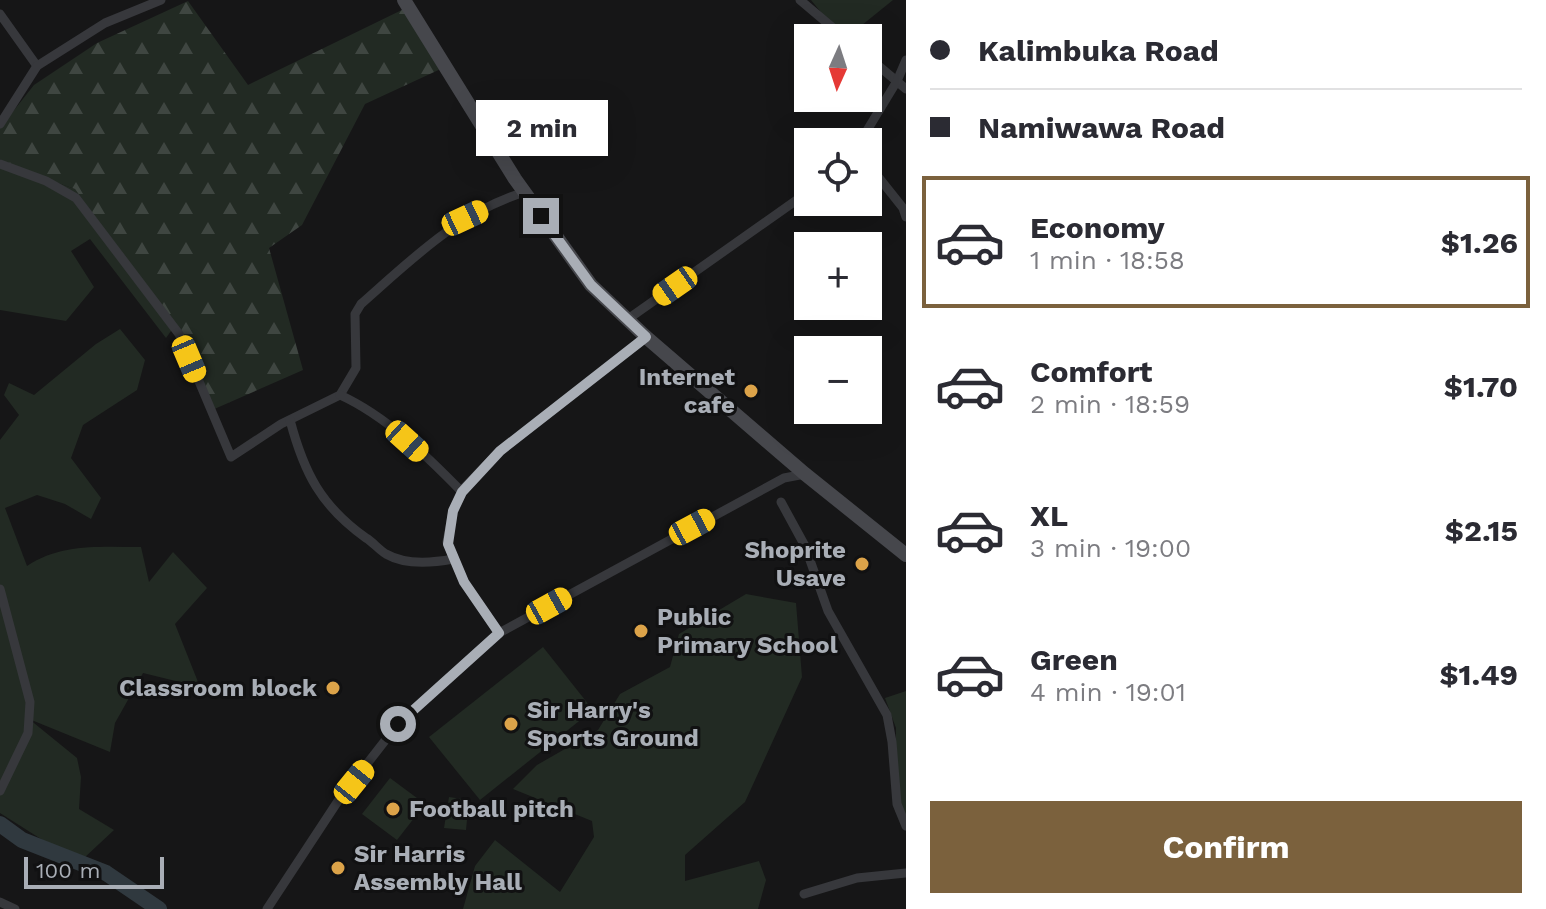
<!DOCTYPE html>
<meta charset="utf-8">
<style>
:root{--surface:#fff;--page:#f7f7f7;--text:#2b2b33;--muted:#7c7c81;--line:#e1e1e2;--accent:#7b613d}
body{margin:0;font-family:"Work Sans",sans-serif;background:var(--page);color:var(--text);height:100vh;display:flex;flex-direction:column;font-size:30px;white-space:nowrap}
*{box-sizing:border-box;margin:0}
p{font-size:26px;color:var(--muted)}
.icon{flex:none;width:44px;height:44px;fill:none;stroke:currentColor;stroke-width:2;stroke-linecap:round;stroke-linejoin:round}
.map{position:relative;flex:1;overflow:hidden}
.drawer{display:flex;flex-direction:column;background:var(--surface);width:640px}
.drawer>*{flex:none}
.guide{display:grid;align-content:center;height:176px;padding:0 24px;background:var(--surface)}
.needle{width:52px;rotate:183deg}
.controls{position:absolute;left:794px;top:24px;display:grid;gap:16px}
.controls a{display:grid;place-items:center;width:88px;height:88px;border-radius:0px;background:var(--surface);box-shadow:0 8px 32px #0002;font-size:40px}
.scale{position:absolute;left:24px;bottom:20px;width:140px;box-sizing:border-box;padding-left:8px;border:4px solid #a9aeb6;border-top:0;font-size:22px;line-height:28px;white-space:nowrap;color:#a9aeb6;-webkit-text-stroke:6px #111112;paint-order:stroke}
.end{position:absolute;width:36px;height:36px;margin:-18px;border:10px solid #a9aeb6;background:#111;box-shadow:0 0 0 4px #111}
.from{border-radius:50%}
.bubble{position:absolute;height:56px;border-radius:0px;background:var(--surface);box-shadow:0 8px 32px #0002;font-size:26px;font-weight:700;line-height:56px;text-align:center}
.car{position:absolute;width:24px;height:48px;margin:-24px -12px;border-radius:10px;box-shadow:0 0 6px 2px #0007;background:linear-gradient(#f5c518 24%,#345 0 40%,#f5c518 0 76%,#345 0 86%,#f5c518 0)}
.guide b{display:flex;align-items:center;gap:28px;height:76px;font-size:30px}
.guide b+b{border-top:2px solid var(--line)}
.guide i{width:20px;height:20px;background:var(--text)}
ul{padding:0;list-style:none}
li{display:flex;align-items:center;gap:24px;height:132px;margin:0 16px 12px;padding:0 8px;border:4px solid transparent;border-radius:0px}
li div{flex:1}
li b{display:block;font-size:30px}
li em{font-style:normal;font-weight:700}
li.current{border-color:var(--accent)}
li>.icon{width:72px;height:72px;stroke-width:1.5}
.primary-button{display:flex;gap:16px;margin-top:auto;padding:16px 24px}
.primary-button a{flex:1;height:92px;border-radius:0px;background:var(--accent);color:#fff;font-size:32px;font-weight:700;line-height:92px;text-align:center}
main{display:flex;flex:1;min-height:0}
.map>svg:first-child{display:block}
.grass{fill:#222a23}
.forest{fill:url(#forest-firs)}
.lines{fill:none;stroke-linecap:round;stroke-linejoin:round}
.river{stroke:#30393f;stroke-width:16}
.street{stroke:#37383c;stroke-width:9}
.secondary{stroke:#46474c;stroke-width:14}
.route{stroke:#a9aeb6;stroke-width:10}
.poi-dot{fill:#dca349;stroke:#111112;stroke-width:3}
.labels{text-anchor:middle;stroke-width:6;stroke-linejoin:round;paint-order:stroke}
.poi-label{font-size:24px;font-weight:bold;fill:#a9aeb6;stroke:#111112;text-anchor:start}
</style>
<main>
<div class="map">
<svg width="906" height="909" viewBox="0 0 906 909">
<defs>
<pattern id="forest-firs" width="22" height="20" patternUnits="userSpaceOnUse" patternTransform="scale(2)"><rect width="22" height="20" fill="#222a23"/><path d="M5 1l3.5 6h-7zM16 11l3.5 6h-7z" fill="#3f4641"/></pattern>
</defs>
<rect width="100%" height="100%" fill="#161617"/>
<g class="grass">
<path d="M811,0H893L846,38H842Z"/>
<path d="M0,159L8,165L75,189L132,269L176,324L166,338L90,239L71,251L94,287L66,321L0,310Z"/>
<path d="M120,329L145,360L137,390L83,425L71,458L101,498L91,519L65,504L37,495L5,508L27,566C61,543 102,547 141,547L149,582L173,552L207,588L175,624L200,687L143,673L115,723L110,752L29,719L77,758L81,777L79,809L114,830L84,858L60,851L0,813V440L19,415L4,395L9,383L34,395L96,344Z"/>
<path d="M746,594L796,603L802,677L745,802L685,855V881L759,861L766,880L758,909H463L475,866L495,840L560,892L594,837L592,821L513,789L537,765L598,730L620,694L670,667L679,634Z"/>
<path d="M543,647L593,710L480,800L429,737Z"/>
<path d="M906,691V831L895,811L896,728L885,698Z"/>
<path d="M390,778L425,804L397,840L362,814Z"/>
<path d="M449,797L469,800L466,830L444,828Z"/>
</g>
<path class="forest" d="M188,1L248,85L408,7L445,67L365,104L302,225L269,248L303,370L212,410L176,324L132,269L75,189L7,165L0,159V128L34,85L97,43Z"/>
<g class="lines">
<path class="river" d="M0,824L22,840L106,873L159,909"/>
<g class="street">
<path d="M800,0L845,38"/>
<path d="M0,14L37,66"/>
<path d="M868,57L906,89"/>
<path d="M0,124L37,66L105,23L161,0"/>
<path d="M860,142L897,81L906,60"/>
<path d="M0,164L46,181L76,198L179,334L231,457L281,424L340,395L356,368L355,314L361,304C411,260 459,212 525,192"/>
<path d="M868,164L903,208L906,217"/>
<path d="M628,319L808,192"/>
<path d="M340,395C386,416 427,456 462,492"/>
<path d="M290,420C304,473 321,506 366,538C373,542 378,549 386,554C405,565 432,563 453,559"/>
<path d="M781,502L805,546L828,611L887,715L892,742L897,804L906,826"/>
<path d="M0,589L30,702L28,733L0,791"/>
<path d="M499,633L464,582L447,542L453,511L464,488L500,451L646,337"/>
<path d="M804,894L857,878L906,873"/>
<path d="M0,902L15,909"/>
<path d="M267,909L338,801L398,724L499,633L784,478L805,474"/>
</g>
<path class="secondary" d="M404,0L515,179L591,285L646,337L805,474L906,555"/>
</g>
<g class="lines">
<path class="route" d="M398,724L499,633L464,582L448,544L453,511L462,492L500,451L646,337L591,285L541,216"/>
</g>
<g class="poi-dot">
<circle cx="751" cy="391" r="8"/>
<circle cx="862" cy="564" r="8"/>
<circle cx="641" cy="631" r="8"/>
<circle cx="333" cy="688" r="8"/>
<circle cx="511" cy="724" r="8"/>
<circle cx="393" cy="809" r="8"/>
<circle cx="338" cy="868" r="8"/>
</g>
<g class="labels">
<g class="poi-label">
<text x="735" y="385" text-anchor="end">Internet<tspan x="735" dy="28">cafe</tspan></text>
<text x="846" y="558" text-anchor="end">Shoprite<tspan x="846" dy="28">Usave</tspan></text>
<text x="657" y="625">Public<tspan x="657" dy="28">Primary School</tspan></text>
<text x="317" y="696" text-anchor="end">Classroom block</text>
<text x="527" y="718">Sir Harry's<tspan x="527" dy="28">Sports Ground</tspan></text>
<text x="409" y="817">Football pitch</text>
<text x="354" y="862">Sir Harris<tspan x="354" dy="28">Assembly Hall</tspan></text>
</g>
</g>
</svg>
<div class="controls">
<a><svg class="needle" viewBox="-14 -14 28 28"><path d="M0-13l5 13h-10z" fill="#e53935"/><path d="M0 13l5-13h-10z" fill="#7c7c81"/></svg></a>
<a><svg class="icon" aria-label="locate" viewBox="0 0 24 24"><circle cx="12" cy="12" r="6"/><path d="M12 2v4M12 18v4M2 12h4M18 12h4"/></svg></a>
<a>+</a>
<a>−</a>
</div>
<div class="scale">100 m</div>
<i class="end from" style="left:398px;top:724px"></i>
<i class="end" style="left:541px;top:216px"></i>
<div class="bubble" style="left:476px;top:100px;width:132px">2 min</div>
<i class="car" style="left:465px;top:218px;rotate:65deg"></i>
<i class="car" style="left:675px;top:286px;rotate:235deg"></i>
<i class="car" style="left:189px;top:359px;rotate:157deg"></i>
<i class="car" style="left:407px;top:441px;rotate:132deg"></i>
<i class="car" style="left:692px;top:527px;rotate:62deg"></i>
<i class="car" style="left:549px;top:606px;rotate:61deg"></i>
<i class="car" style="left:354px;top:782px;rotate:39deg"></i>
</div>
<section class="drawer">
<div class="guide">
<b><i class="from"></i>Kalimbuka Road</b>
<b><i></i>Namiwawa Road</b>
</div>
<ul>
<li class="current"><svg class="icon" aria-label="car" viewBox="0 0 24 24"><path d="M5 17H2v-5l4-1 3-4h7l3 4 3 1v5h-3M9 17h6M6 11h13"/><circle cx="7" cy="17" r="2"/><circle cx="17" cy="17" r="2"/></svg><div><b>Economy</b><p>1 min · 18:58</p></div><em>$1.26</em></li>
<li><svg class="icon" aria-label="car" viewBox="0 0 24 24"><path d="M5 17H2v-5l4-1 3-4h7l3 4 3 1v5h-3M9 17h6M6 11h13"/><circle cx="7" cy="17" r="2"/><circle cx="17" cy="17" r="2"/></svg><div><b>Comfort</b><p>2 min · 18:59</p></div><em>$1.70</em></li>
<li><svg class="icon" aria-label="car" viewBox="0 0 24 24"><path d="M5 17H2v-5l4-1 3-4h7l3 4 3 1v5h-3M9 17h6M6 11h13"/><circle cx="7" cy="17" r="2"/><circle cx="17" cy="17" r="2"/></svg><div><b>XL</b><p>3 min · 19:00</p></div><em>$2.15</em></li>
<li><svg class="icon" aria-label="car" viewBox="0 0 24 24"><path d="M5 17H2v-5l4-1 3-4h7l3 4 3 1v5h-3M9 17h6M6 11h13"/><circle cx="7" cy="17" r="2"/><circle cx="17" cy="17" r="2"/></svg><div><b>Green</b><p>4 min · 19:01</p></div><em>$1.49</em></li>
</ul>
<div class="primary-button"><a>Confirm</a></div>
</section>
</main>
